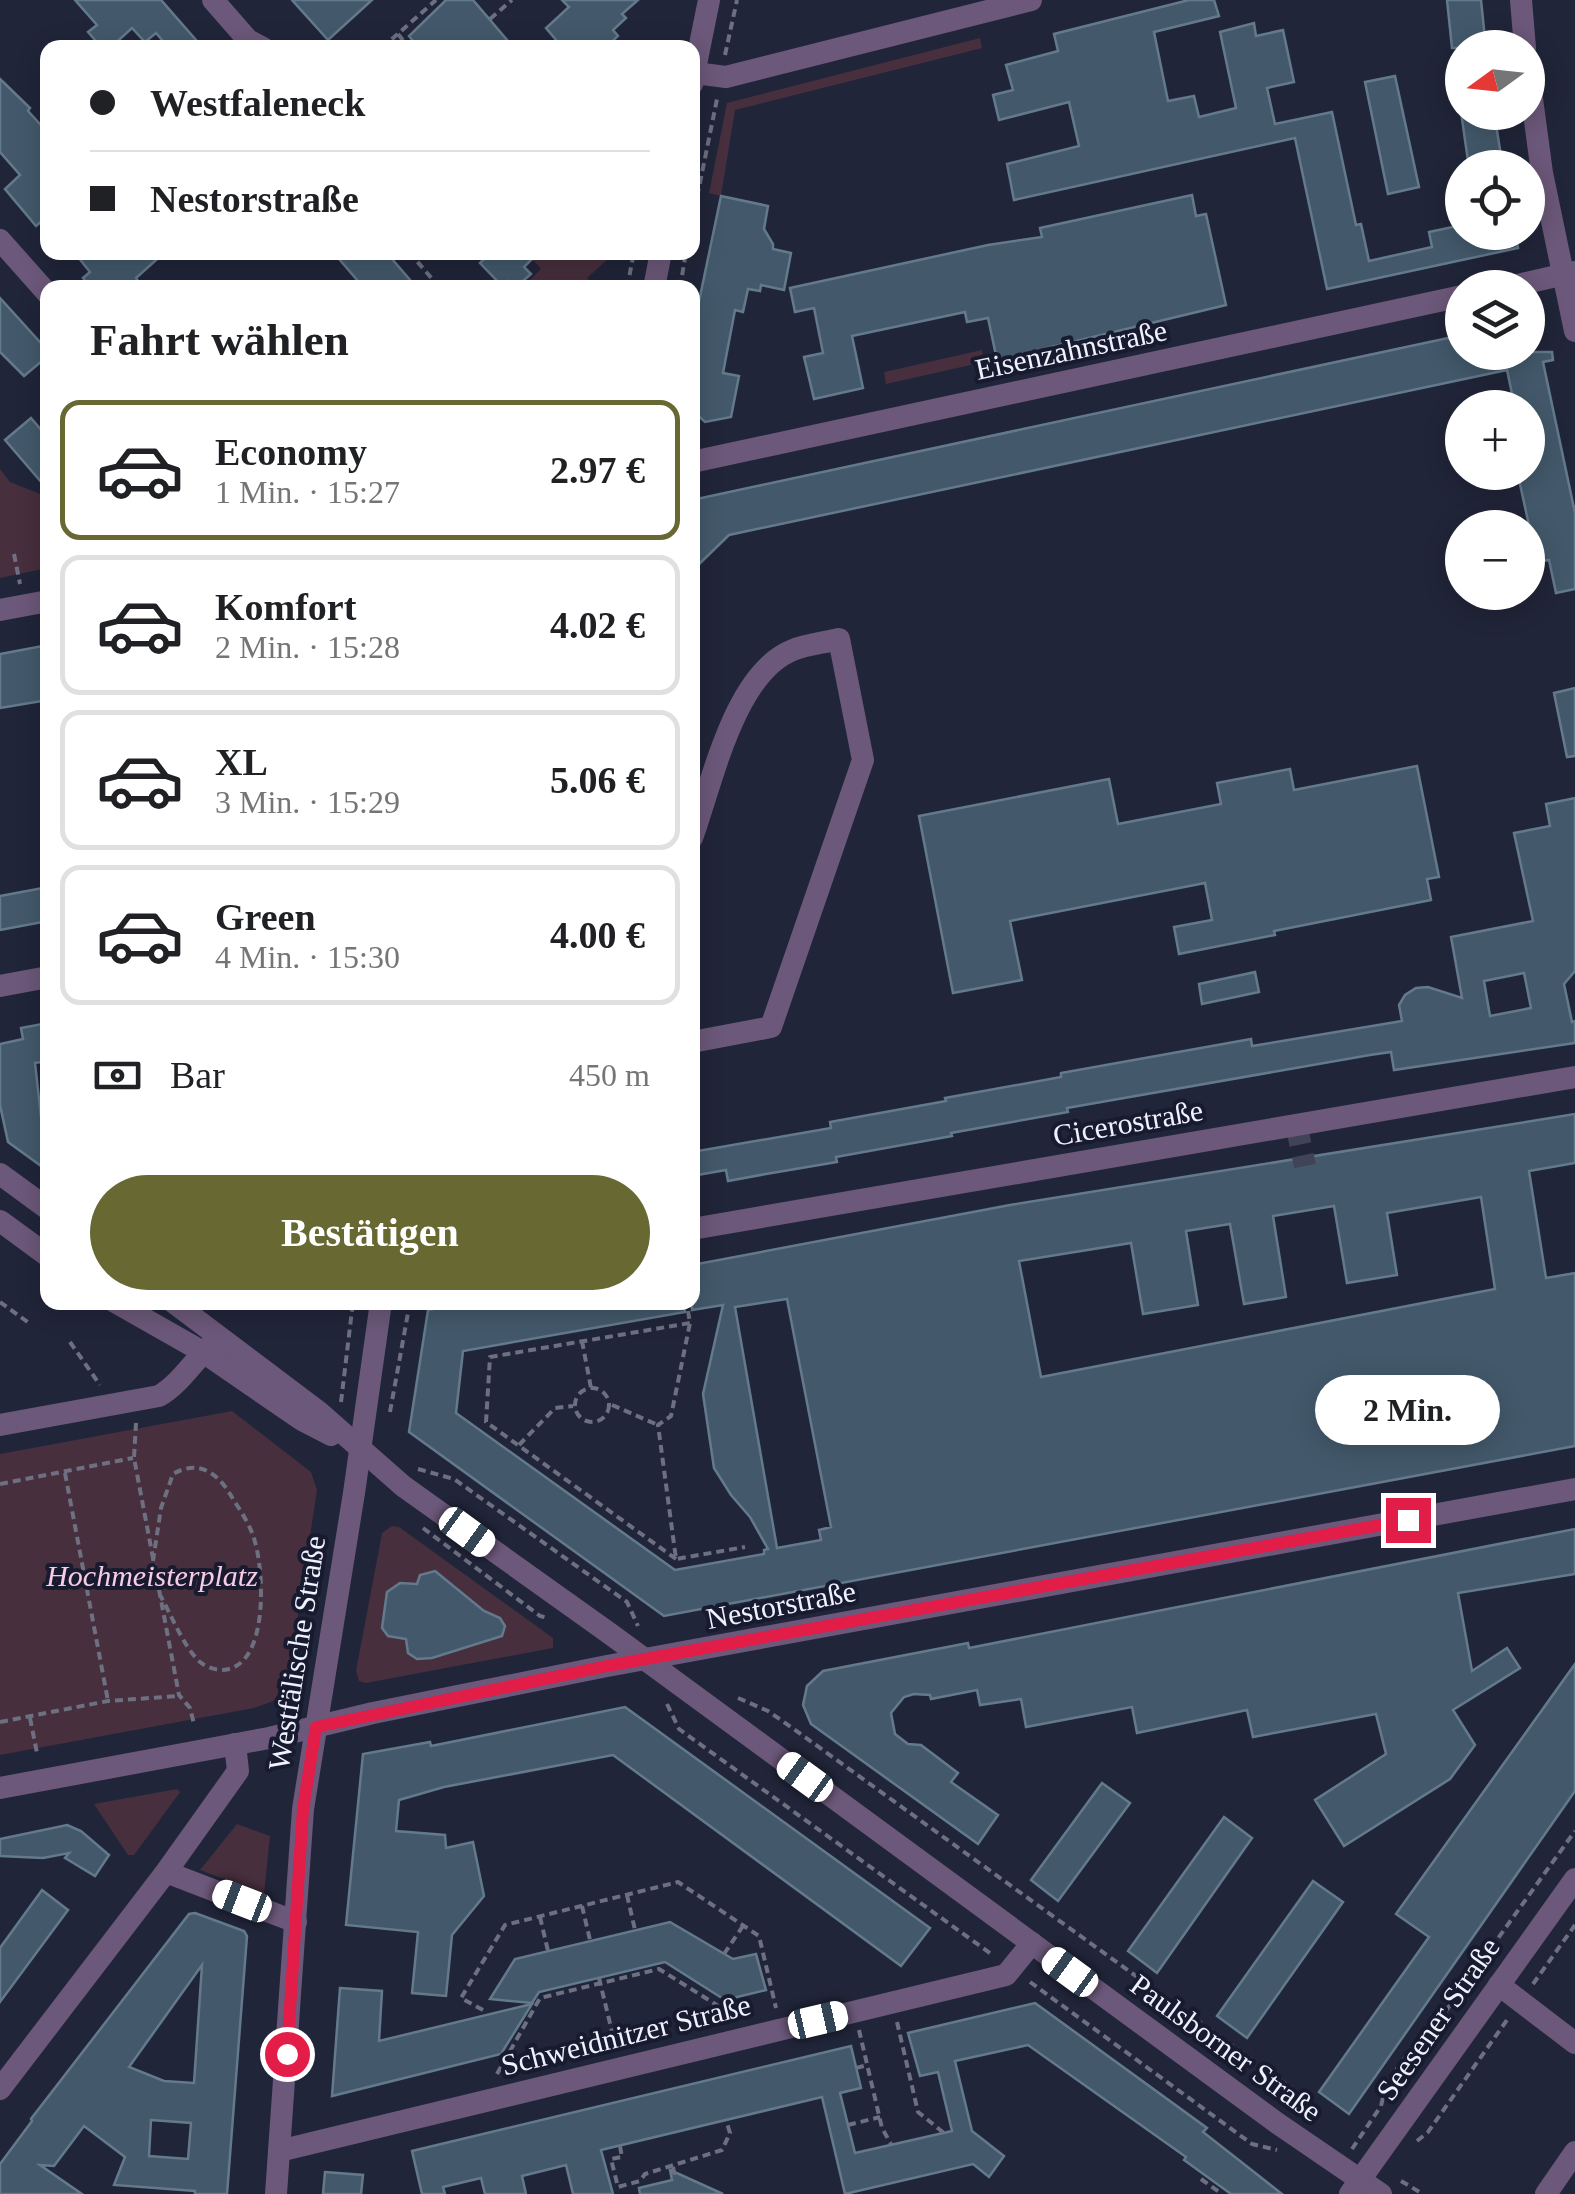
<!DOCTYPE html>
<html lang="de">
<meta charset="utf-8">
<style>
:root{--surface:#fff;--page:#f2f2f2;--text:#202124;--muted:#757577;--line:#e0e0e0;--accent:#676832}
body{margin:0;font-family:"Times New Roman",serif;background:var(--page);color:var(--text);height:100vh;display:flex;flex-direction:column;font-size:38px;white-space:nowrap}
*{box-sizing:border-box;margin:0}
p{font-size:32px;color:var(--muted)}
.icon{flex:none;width:55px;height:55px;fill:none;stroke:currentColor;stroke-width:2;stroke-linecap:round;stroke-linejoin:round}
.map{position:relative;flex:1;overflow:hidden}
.panel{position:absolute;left:40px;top:280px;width:660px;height:1030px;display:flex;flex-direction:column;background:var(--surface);border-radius:20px;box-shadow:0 5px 25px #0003}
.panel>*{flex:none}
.top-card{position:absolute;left:40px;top:40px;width:660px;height:220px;border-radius:20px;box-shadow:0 5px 25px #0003;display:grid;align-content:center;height:220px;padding:0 50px;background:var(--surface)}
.needle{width:65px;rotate:255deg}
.controls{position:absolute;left:1445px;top:30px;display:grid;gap:20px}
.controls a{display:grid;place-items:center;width:100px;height:100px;border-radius:50%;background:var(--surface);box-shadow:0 5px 25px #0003;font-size:50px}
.end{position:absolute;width:45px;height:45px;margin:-22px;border:12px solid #e11d48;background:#fff;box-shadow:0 0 0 5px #fff}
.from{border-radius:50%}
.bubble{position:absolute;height:70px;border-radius:35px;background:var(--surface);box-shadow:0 5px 25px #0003;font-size:32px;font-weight:600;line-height:70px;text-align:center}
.car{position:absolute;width:30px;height:60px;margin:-30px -15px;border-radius:12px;box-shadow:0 0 8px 2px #0007;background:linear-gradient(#fff 24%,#345 0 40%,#fff 0 76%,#345 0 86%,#fff 0)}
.top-card b{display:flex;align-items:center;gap:35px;height:95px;font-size:38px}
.top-card b+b{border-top:2px solid var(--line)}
.top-card i{width:25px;height:25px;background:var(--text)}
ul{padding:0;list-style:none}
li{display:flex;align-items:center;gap:30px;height:140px;margin:0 20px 15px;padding:0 30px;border:5px solid var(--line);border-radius:20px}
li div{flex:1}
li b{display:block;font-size:38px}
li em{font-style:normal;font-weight:600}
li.active{border-color:var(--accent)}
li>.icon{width:90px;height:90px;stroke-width:1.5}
h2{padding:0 50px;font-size:45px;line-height:120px}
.pay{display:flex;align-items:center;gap:25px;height:110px;padding:0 50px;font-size:38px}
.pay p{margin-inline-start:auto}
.action{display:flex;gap:20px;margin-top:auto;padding:20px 50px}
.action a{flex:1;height:115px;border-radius:60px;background:var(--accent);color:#fff;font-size:40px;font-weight:600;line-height:115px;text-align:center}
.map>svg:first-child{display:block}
.green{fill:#472f3d}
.building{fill:#43596b;stroke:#637a8c;stroke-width:2.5;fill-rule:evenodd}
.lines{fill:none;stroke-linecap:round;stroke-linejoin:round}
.minor-tunnel{stroke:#404456;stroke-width:22;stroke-dasharray:22 11;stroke-linecap:butt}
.path{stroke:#6d7081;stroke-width:4;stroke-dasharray:8 5;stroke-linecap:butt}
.minor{stroke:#6c587a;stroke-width:22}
.route{stroke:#e11d48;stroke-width:12}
.labels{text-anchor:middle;stroke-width:8;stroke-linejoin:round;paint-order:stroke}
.street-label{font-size:30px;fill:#eff1fd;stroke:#181b2f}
.park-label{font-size:30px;font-style:italic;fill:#f8cce4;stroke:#181b2f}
</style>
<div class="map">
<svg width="1575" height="2194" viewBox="0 0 1575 2194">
<rect width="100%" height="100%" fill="#212539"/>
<g class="green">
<path d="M980,38L982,48L735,110L721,196L709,193L727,103Z"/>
<path d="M606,252L610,257L587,278L595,287L534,288L529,281L541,269L527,253Z"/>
<path d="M982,350L984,362L886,384L884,372Z"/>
<path d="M0,469L10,482L45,496L47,568L0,578Z"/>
<path d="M232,1411L311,1472L317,1490L289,1674L276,1700L254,1708L0,1755V1454Z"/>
<path d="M392,1526L399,1527L553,1638V1648L366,1683L359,1681L356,1671L382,1533Z"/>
<path d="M177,1789L180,1792L134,1855H128L94,1804Z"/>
<path d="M237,1824L270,1836L264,1894L200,1870Z"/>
</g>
<g class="building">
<path d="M75,0H161L203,48H169L156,33L145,42L132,28L110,48H102L88,32L97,25Z"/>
<path d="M292,0H372L328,40Z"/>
<path d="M446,0H473L514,48H419L409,36Z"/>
<path d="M562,0H638L622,14L626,18L613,30L618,36L605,48H563L546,28L569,7Z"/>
<path d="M1189,0H1214L1219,16L1154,32L1168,101L1194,96L1199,117L1236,108L1220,32L1254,23L1256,36L1283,30L1294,82L1267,88L1275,124L1332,112L1356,225L1361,224L1369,261L1432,247L1429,232L1462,225V232H1515L1518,248L1327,289L1295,138L1014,200L1007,164L1079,146L1069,102L999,120L993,95L1013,90L1006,65L1058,51L1054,34Z"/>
<path d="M1447,0H1481L1486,48H1452Z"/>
<path d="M1395,76L1419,187L1388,194L1365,82Z"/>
<path d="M0,79L30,108L28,111L48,133V216L36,226L5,189L20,175L0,152Z"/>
<path d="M1461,112H1494L1503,168H1469Z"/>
<path d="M1192,195L1196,216L1206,214L1226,305L997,360L988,318L967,322L965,312L852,336L863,388L814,399L804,357L823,353L814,308L795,312L790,288L988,245L1042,237L1040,228Z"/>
<path d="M721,196L768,206L764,229L773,244V249L791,253L784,290L761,285L760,291L748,289L743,312L735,310L723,373L739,376L731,417L705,422L692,410V335Z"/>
<path d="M74,252H165L136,278L143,288H91L83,278L90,272Z"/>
<path d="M333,252H386L417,288H364Z"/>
<path d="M491,252H539L524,267L531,274L516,287L509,281L503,287L480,263Z"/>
<path d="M0,298L48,351V356L24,376L0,352Z"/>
<path d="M1462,335V352H1552L1553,360L1543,362L1575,513V589L1556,593L1549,560L1537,562L1518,475L1528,472V408H1515L1507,370L729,535L692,571V500Z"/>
<path d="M31,418L48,438V490L5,440Z"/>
<path d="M48,645V700L0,708V654Z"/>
<path d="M1575,688V756L1567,757L1554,693Z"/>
<path d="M1417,766L1439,877L1427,879L1431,900L1274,931L1275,935L1179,954L1174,927L1212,920L1205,883L1010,921L1022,980L953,993L919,816L1109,779L1118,824L1221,804L1217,783L1290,769L1294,790Z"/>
<path d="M1575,798V971L1564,984L1572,1022L1575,1021V1043L1394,1070L1391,1052L1370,1055L1067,1108L1068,1112L951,1133L952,1136L836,1157L837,1162L766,1174L728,1181L726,1170L692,1176V1152L831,1128L830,1122L946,1101L945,1098L1061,1077V1073L1251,1039L1252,1046L1402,1021L1399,1005L1405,995L1416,988L1428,987L1462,998L1451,937L1533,921L1514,833L1550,826L1546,804ZM1524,973L1531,1008L1490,1016L1484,981Z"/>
<path d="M48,887V921L0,930V896Z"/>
<path d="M1255,972L1259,992L1202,1004L1199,984Z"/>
<path d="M48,1023V1061L35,1063L41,1117L48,1122V1171L8,1142L0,1105V1044L23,1039L21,1028Z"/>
<path d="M1575,1114V1163L1529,1171L1546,1278L1575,1273V1446L664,1616L409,1432L428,1310L469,1302H684L685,1312L463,1351L456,1413L675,1570L764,1554V1550L768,1549L750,1517L731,1495L714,1468L703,1394L723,1305L692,1310V1265L1010,1205ZM1481,1197L1495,1289L1041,1377L1019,1261L1131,1243L1143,1314L1198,1305L1186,1231L1230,1224L1244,1304L1286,1297L1273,1216L1334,1206L1347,1283L1397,1275L1387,1213ZM787,1299L831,1527L819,1530L821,1540L777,1548L735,1307Z"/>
<path d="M1575,1529V1574L1458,1593L1472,1671L1507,1648L1520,1668L1453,1710L1475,1745L1450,1779L1344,1846L1315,1800L1386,1754L1376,1714L1253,1737L1247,1710L1137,1733L1132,1707L1026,1727L1021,1699L980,1705L977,1690L931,1699L930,1695L914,1694L904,1697L891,1713L895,1734L908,1744L921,1745L958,1773L951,1782L998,1815L978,1844L811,1724L803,1705L807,1686L823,1671L968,1643L969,1648Z"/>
<path d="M435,1571L484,1611L500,1618L505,1626L502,1636L432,1658L417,1659L408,1653L406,1639L388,1636L382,1628L387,1592L400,1583L417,1584L420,1575Z"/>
<path d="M1575,1664V1791L1349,2114L1319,2092L1429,1937L1396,1914Z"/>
<path d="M625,1707L930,1928L901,1966L613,1755L444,1787L399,1800L396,1831L445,1835L446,1848L473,1842L484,1896L452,1935L446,1996L412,1993L418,1932L346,1925L363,1754L430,1742L431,1746Z"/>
<path d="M1102,1783L1130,1803L1058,1901L1031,1880Z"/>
<path d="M1224,1817L1252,1838L1157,1973L1128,1951Z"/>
<path d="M67,1825L81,1831L109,1855L95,1876L65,1858L69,1853L43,1858L0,1856V1839Z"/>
<path d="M1313,1881L1343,1902L1247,2038L1217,2016Z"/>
<path d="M42,1890L68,1910L0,2002V1948Z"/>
<path d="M195,1913L244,1931L247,1936L227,2194H195V2191L114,2185L125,2157L84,2126L54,2166L40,2165L82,2194H0V2164L32,2121L31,2119L189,1914ZM202,1965L194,2083L164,2081L129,2067ZM151,2120L191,2123L188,2159L149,2156Z"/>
<path d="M670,1922L733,1959L756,1954L766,1990L725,2000L665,1962L539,1992L532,2003L490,1999L515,1959Z"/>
<path d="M340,1988L382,1991L379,2041L532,2004L501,2054L332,2096Z"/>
<path d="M1035,2003L1207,2128L1203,2132L1282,2194H1231L1184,2160L1186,2157L1028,2045L955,2061L972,2131L1004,2156L989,2177L973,2164L845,2194L822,2097L601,2150L613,2194H573L566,2165L522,2176L526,2194H485L481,2178L443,2187L445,2194H422L412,2151L851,2046L861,2088L840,2093L855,2153L952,2131L938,2072L920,2076L908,2033Z"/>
<path d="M670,2170L723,2194H640L639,2188L672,2180Z"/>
<path d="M325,2172L363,2175L361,2194H323Z"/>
</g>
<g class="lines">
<path class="minor-tunnel" d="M1296,1123L1305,1166"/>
<g class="path">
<path d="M490,19L512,0"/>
<path d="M398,34L409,48"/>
<path d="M382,48L436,0"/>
<path d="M417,48L418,47"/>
<path d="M725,55L737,0"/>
<path d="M692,222L717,99"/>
<path d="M409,252L440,288"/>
<path d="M627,288L634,252"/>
<path d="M680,288L686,252"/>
<path d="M1574,507H1575"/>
<path d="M14,554L20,584"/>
<path d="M0,1302L29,1323"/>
<path d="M688,1311L690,1323L671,1416L658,1425L676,1559L745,1547"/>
<path d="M582,1341L591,1388"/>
<path d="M70,1342L100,1385"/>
<circle cx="592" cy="1405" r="17"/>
<path d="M341,1402L353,1302"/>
<path d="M612,1405L658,1425"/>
<path d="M390,1412L410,1302"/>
<path d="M136,1423L134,1458L179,1695L190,1708L194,1724"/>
<path d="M519,1445L555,1408L573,1406"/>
<path d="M418,1469L454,1479L627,1602L638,1626"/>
<path d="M65,1473L108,1701"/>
<path d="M0,1484L133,1458"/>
<path d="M423,1528L540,1616L548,1618"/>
<path d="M676,1559L486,1422L490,1357L690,1323"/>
<path d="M153,1561L161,1508L173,1474C197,1460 216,1471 230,1494C239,1509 251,1525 255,1542C264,1573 268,1659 229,1669C220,1672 207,1668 200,1662C183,1646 172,1616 160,1595"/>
<path d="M738,1698L768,1711L791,1727L1291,2088L1312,2119"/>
<path d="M667,1704L679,1729L994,1956"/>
<path d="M30,1718L37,1753"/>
<path d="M0,1722L108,1701L178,1696"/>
<path d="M627,1895L635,1930"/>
<path d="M582,1906L590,1940"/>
<path d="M540,1917L548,1951"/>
<path d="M724,1954L743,1926"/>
<path d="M599,1978L616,2048"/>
<path d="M1030,1982L1252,2144L1277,2150"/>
<path d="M1533,1984L1575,1925"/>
<path d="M483,2010L461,1998L505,1925L678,1882L759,1936L776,2008"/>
<path d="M897,2022L918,2112L944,2133"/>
<path d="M859,2030L882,2128L891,2144"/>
<path d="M856,2068L868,2065"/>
<path d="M497,2074L540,1998L659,1969L736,2017"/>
<path d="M848,2125L880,2117"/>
<path d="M1417,2141L1428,2132L1507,2020"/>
<path d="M620,2146L622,2157L611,2159L618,2187L640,2181L645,2174L722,2150L730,2133L726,2120"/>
<path d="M1352,2149L1381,2106L1386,2085L1410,2050L1425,2040L1575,1831"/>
<path d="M673,2167L675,2177"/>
<path d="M1201,2179L1222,2194"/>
<path d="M1401,2181L1423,2194"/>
</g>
<g class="minor">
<path d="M213,0L248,40L263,48"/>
<path d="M1521,0L1525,48"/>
<path d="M1528,69L1542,173L1575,331"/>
<path d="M695,73L726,77L1031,0"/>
<path d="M692,84L709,0"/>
<path d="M0,240L48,294"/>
<path d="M654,288L661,252"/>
<path d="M1504,288L1574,272"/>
<path d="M692,462L1462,296"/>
<path d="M0,610L48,601"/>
<path d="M692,838C712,784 734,673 793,650C807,644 824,643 839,639L863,760L771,1027L692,1042"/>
<path d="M0,986L48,977"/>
<path d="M0,1174L48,1209"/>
<path d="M0,1221L48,1256"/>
<path d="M692,1229L1575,1077"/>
<path d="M115,1302L203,1352L302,1420L331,1435"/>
<path d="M173,1302L319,1412L403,1486L609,1633L1277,2123L1381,2194"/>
<path d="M0,1425L159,1396C180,1384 194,1360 212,1344"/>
<path d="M0,1788L269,1738L373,1713L607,1666L1575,1489"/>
<path d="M166,1872L296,1922"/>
<path d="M1499,1985L1575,2043"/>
<path d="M0,2089L166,1872L238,1771L235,1744"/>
<path d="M279,2151L1006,1975L1032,1943"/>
<path d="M276,2194L303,1809L354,1493L381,1302"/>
<path d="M1350,2194L1575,1879"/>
<path d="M1546,2194L1575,2152"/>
</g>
</g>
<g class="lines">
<path class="route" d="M287,2054L303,1809L316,1727L607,1666L1408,1520"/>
</g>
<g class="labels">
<g class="street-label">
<text transform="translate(1071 350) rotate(-12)" y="10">Eisenzahnstraße</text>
<text transform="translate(1128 1123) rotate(-10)" y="10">Cicerostraße</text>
<text transform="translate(781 1605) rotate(-11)" y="10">Nestorstraße</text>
<text transform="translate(297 1653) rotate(-81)" y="10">Westfälische Straße</text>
<text transform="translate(1438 2019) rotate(-55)" y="10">Seesener Straße</text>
<text transform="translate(626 2035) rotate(-14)" y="10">Schweidnitzer Straße</text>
<text transform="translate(1226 2048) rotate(36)" y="10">Paulsborner Straße</text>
</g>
<g class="park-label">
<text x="152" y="1586">Hochmeisterplatz</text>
</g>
</g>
</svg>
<div class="controls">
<a><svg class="needle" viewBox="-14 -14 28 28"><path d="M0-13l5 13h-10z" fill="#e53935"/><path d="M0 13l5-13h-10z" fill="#757577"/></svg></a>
<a><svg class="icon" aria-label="locate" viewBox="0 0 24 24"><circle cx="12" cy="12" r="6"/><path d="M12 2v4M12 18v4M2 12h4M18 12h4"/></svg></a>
<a><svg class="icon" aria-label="layers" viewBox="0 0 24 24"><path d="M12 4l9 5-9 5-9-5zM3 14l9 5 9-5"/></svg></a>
<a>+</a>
<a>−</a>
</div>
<i class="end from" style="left:287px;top:2054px"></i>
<i class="end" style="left:1408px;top:1520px"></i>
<div class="bubble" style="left:1315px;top:1375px;width:185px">2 Min.</div>
<i class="car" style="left:467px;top:1532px;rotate:126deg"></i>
<i class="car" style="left:805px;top:1777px;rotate:306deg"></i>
<i class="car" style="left:242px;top:1901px;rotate:291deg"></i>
<i class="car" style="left:1070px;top:1972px;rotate:306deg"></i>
<i class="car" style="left:818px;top:2020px;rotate:77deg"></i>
<div class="top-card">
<b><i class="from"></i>Westfaleneck</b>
<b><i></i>Nestorstraße</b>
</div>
<section class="panel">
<h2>Fahrt wählen</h2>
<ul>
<li class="active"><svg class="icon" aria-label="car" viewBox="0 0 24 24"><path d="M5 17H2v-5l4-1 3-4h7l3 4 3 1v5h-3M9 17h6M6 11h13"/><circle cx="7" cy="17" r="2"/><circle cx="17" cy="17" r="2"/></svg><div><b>Economy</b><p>1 Min. · 15:27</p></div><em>2.97 €</em></li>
<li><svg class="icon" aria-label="car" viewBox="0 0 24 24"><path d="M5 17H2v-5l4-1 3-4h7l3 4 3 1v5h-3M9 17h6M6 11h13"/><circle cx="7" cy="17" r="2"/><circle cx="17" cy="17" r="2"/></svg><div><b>Komfort</b><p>2 Min. · 15:28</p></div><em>4.02 €</em></li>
<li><svg class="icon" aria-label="car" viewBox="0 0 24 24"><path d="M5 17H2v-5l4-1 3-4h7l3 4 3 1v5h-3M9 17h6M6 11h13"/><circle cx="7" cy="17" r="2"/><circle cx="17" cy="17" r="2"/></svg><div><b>XL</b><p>3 Min. · 15:29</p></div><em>5.06 €</em></li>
<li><svg class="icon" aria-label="car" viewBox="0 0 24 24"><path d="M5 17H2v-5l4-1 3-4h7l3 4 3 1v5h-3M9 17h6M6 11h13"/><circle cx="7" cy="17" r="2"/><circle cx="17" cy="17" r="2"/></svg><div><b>Green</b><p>4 Min. · 15:30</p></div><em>4.00 €</em></li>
</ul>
<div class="pay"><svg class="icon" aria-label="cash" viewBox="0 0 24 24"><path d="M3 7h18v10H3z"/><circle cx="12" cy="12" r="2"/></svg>Bar<p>450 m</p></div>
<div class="action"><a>Bestätigen</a></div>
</section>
</div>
